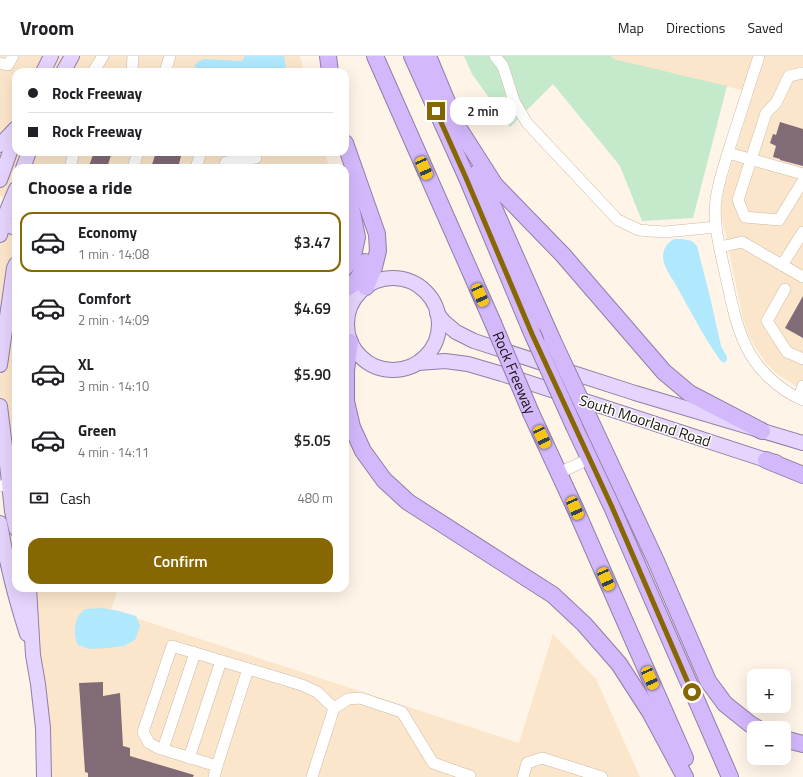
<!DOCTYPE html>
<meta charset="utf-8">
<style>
:root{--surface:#fff;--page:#f6f6f6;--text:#202124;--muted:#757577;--line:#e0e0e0;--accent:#866701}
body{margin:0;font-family:"Titillium Web",sans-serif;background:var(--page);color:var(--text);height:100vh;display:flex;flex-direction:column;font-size:15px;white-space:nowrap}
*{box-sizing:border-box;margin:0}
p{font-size:13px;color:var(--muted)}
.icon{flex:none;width:22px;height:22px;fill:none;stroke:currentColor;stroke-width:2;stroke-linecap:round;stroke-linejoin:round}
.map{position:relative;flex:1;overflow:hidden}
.details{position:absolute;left:12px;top:108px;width:337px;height:428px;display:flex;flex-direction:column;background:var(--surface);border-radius:12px;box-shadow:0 4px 16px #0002}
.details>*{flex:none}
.hud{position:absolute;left:12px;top:12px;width:337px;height:88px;border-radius:12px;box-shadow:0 4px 16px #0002;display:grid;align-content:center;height:88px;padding:0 16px;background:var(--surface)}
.buttons{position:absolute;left:747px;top:613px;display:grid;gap:8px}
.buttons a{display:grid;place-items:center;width:44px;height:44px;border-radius:8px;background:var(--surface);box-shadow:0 4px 16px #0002;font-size:20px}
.end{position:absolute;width:18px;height:18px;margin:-9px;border:5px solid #866701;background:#fff;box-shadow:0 0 0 2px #fff}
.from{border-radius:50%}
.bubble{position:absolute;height:28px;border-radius:12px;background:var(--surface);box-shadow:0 4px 16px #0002;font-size:13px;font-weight:600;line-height:28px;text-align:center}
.car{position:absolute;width:12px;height:24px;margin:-12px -6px;border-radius:5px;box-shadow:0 0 3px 1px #0007;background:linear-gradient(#f5c518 24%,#345 0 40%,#f5c518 0 76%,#345 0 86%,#f5c518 0)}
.hud b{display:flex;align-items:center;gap:14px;height:38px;font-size:15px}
.hud b+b{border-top:1px solid var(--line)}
.hud i{width:10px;height:10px;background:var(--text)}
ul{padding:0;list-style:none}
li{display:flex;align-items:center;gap:12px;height:60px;margin:0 8px 6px;padding:0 8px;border:2px solid transparent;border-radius:12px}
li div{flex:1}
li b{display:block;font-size:15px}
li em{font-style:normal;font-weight:600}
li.on{border-color:var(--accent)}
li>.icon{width:36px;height:36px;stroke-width:1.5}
h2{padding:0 16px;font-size:18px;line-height:48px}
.pay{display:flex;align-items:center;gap:10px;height:44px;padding:0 16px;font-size:15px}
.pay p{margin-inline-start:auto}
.cta{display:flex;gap:8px;margin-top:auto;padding:8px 16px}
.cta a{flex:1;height:46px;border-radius:12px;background:var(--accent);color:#fff;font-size:16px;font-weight:600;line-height:46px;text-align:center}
header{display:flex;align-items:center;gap:24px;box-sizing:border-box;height:56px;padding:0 20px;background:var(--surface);border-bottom:1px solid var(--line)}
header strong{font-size:19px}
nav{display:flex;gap:22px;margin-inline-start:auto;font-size:14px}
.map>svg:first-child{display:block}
.built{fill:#fce6cb}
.green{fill:#c4eacb}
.water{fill:#b0e8fe}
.building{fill:#806b77}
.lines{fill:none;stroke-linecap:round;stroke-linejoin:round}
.minor-casing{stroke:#cabaa6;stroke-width:12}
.major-casing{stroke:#917ea7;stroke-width:16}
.highway-casing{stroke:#917ea7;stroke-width:18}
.minor{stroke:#fff;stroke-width:11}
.major{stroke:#e5d4fd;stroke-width:14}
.highway{stroke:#d3b8fb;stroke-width:16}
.highway-bridge-casing{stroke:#917ea7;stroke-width:18;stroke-linecap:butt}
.highway-bridge{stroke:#d3b8fb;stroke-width:16}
.route{stroke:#866701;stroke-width:5}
.labels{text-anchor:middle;stroke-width:3;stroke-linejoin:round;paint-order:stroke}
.street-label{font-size:15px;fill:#17110a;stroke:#fff}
</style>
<header>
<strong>Vroom</strong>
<nav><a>Map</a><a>Directions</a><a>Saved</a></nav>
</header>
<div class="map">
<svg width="803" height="721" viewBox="0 0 803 721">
<rect width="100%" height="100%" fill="#fef4e7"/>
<g class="built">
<path d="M0,0H300L304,16H16V96H325L329,112H16V145L0,140Z"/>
<path d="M611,0H803V334L791,327L777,318L766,307L755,291L748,278L743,263L721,158L722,145L724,133L753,37L614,3Z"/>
<path d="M0,167L16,172V510L10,484L0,409Z"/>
<path d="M21,532H118L111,554L519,687L553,578L596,623L640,721H44Z"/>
</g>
<path class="green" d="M464,0H611L614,3L727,30L693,162L642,165L620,110L553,28L510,71L472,18Z"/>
<g class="water">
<path d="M245,0H284L287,16H192L197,6L205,3L242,5Z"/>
<path d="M674,183H682L692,185L697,190L710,241L721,290L727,301V304L724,307L720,304C704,281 691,256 677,231C673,223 663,211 663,201C663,193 667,187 674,183Z"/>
<path d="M102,552L119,555L136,560L140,570L135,584L124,590L108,592L90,593L78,589C74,582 74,571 77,563C78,559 82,556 85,553Z"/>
</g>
<g class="building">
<path d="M780,66L803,73V110L780,104V103L773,101L776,90L770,87L773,78L776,79Z"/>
<path d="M94,96H112L107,112H96L89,110Z"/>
<path d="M156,96H182L178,112H151Z"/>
<path d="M803,240V282L785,272Z"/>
<path d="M103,626V640L120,637L123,690L130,692V700L194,719L193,721H88V717L85,716L79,627Z"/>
</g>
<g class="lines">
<g class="minor-casing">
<g id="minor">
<path d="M495,0L503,10L514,45L527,67L618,164L639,174L650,175L665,176L716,171"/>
<path d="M759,0C750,28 741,56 732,84C726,104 719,123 716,143C713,166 719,189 724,212C730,238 734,264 745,288C756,313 779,334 803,344"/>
<path d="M0,7L8,9L13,0"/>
<path d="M93,16L103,0"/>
<path d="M132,16L133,0"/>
<path d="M165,16L170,0"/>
<path d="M803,17L789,20L776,47L766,57L738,144L745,161L779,164L803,125"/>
<path d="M728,97L803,118"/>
<path d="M70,112L74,96"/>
<path d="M133,112L138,96"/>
<path d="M196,112L201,96"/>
<path d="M224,112L226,106L256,102"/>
<path d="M720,191L742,186L803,221"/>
<path d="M782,209L803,176"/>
<path d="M785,233L767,265L787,296L803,303"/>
<path d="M799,342L803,330"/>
<path d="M559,417L589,403"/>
<path d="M0,430L16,427"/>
<path d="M334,652L348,643L360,642L402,656L433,707L470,720"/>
<path d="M163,693L195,597"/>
<path d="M189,702L221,605"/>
<path d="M217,710L248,613"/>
<path d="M214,721L217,710L158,692L149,687L143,676L172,590L302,629L317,636L334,652L312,721"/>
<path d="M523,721L527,707L542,702L602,721"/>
</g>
</g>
<g class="major-casing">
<g id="major">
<path d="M43,16L51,0"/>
<path d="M63,16L72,0"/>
<path d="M0,89L16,72"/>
<path d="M23,112L29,96"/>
<path d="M0,124L16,79"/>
<path d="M0,167L16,172"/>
<path d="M0,179L6,157L16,133"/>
<circle cx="393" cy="268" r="46"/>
<path d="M437,257L444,266L456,276L474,285L635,337L803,387"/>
<path d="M418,307L445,305L468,308L502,318L766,404L776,406"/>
<path d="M0,309L14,212L16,208"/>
<path d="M0,350L6,399L12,455L16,473"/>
<path d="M0,467C6,505 15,541 27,578"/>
<path d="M29,532L33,599L38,628L43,672L44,721"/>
</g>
</g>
<g class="highway-casing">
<g id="highway">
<path d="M328,0L330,16"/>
<path d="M375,0L493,267"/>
<path d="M412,0L467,122L532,277"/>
<path d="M428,0L460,77"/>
<path d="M456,68L495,129L563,199L664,316L689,337L762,375"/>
<path d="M345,87L377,178L378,195L374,211L366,231"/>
<path d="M478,116L552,283"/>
<path d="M345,121L357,181L354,195L350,206L345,211"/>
<path d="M345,233C357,227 361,219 365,206"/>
<path d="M345,341L352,371L363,395L384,424L408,446L553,539L584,568L619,608L650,656L685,721"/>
<path d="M346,348V314L350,286"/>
<path d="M531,357L575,452L685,702"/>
<path d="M574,370L612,451L730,721"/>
<path d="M596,377L656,505L708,625L725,648L750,668L757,672"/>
<path d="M766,404L803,419"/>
<path d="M784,683L803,688"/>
</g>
</g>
<use href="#minor" class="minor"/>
<use href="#major" class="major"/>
<use href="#highway" class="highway"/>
<g class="highway-bridge-casing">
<g id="highway-bridge">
<path id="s1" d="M493,267L531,357"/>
<path d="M532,277L574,370"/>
<path d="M552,283L596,377"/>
</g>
</g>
<use href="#highway-bridge" class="highway-bridge"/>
</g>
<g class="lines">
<path class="route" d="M436,55L466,122L532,278L612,451L692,636"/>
</g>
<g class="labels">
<g class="street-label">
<text dy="5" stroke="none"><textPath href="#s1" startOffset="54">Rock Freeway</textPath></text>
<text transform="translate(645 365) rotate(18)" y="5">South Moorland Road</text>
</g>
</g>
</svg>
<div class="buttons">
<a>+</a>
<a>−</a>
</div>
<i class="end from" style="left:692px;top:636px"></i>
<i class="end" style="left:436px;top:55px"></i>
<div class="bubble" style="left:450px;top:41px;width:66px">2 min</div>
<i class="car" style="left:424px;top:112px;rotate:156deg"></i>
<i class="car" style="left:480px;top:239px;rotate:156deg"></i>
<i class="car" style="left:542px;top:381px;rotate:155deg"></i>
<i class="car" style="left:575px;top:452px;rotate:156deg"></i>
<i class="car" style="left:606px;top:523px;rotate:156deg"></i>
<i class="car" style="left:650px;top:622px;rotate:156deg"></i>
<div class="hud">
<b><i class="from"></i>Rock Freeway</b>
<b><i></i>Rock Freeway</b>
</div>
<section class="details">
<h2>Choose a ride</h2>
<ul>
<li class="on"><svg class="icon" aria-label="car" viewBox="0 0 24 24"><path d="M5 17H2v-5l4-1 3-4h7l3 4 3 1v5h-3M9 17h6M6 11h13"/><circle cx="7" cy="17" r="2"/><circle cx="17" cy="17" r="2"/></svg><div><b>Economy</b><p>1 min · 14:08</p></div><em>$3.47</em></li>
<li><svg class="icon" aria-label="car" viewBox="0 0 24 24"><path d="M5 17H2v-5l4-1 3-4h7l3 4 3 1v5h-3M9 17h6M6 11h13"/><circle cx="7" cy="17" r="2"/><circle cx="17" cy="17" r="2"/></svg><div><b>Comfort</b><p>2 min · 14:09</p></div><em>$4.69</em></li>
<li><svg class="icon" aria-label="car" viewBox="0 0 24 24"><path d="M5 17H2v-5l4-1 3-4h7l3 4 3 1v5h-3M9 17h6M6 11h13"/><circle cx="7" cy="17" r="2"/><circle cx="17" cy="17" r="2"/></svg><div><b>XL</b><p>3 min · 14:10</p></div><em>$5.90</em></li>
<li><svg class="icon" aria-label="car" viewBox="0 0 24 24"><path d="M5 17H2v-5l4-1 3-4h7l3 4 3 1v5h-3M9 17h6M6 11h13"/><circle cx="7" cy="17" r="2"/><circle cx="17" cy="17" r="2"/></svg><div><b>Green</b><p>4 min · 14:11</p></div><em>$5.05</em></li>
</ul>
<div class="pay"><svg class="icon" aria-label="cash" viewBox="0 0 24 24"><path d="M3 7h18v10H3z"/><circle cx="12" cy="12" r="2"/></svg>Cash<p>480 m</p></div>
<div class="cta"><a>Confirm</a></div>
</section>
</div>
